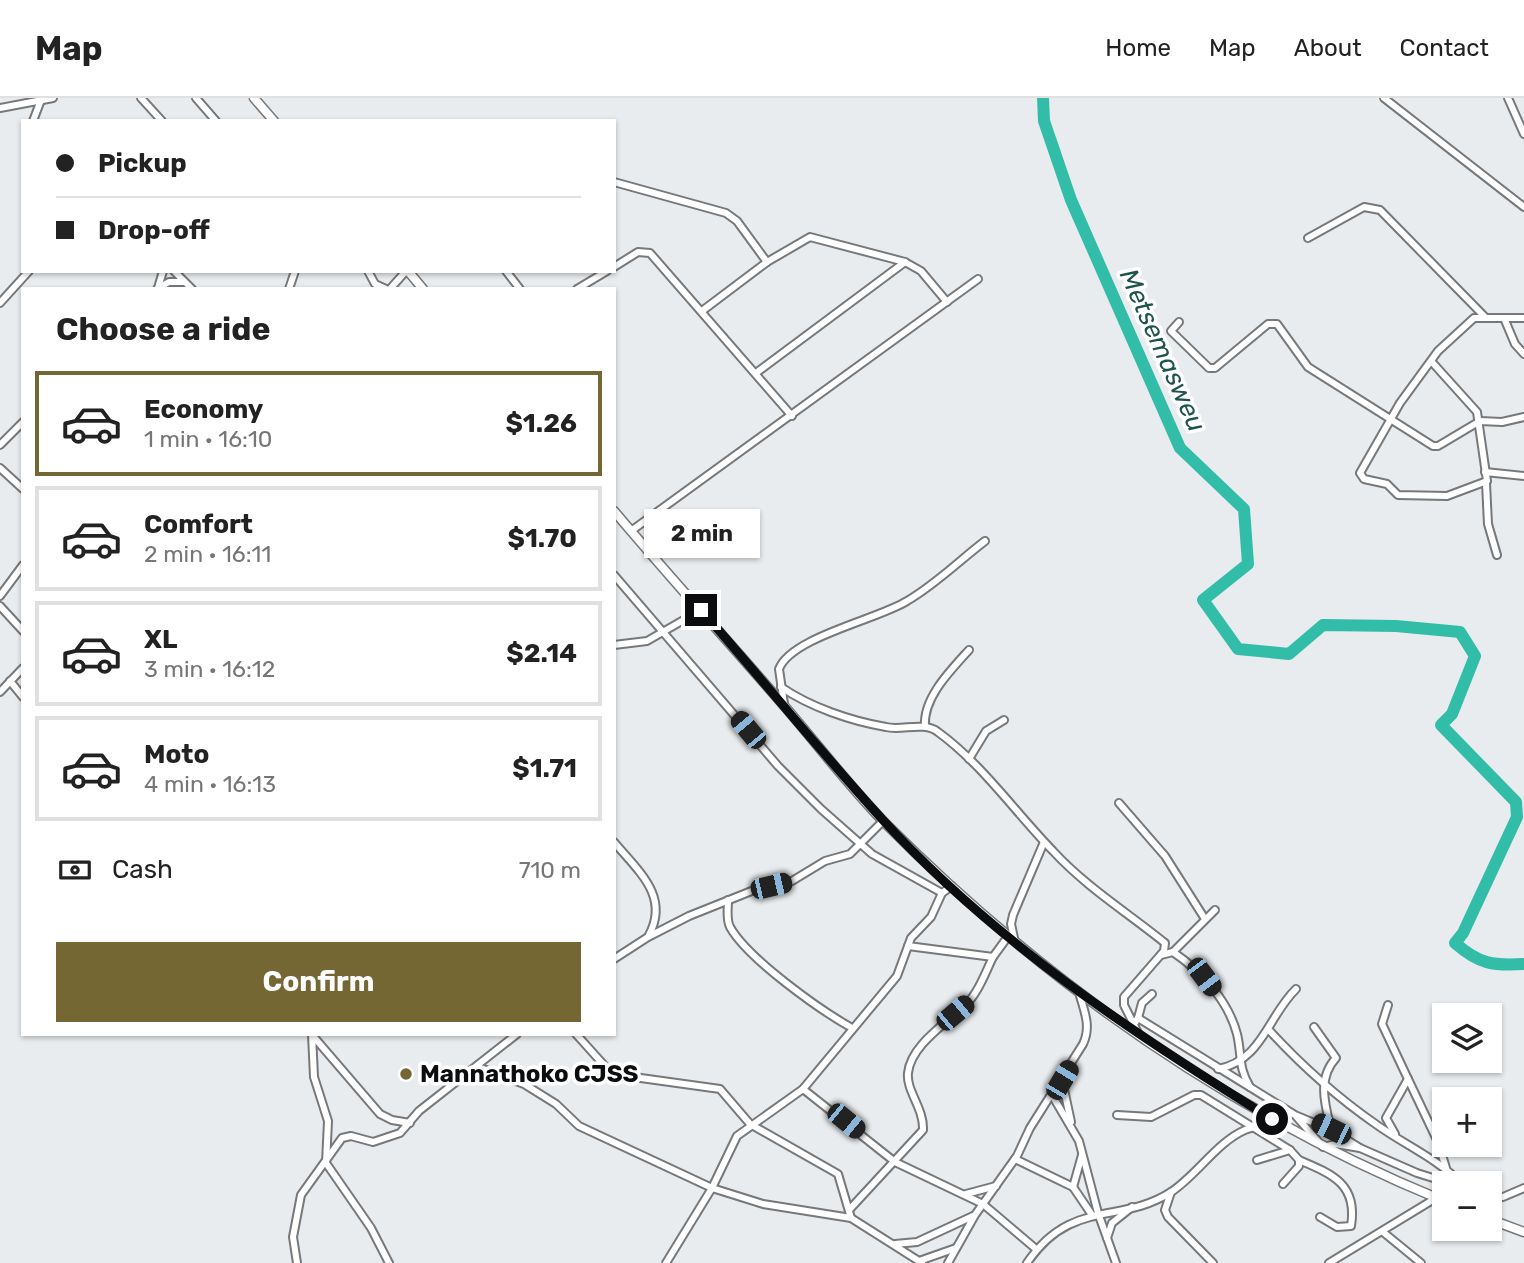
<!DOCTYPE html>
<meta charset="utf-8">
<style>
:root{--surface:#fff;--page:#f2f2f2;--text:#222;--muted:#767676;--line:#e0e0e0;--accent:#756734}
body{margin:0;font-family:Rubik,sans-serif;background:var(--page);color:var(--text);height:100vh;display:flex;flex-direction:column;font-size:26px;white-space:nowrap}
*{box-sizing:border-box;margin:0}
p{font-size:23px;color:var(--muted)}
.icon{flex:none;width:38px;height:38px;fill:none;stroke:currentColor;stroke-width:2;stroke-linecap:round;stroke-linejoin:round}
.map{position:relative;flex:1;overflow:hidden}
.panel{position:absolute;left:21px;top:189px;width:595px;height:749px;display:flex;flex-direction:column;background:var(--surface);border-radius:0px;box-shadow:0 2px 5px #0004}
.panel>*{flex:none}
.guide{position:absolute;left:21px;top:21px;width:595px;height:154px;border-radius:0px;box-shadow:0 2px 5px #0004;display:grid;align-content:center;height:154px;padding:0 35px;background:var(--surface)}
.fabs{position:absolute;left:1432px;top:905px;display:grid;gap:14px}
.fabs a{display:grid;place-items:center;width:70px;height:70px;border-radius:0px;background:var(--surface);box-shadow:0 2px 5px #0004;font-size:35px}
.end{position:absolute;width:32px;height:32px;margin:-16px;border:9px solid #0c0d0e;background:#fff;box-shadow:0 0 0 4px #fff}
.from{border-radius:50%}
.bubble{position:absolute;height:49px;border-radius:0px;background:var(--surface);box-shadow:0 2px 5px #0004;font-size:23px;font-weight:700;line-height:49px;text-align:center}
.car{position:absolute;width:21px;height:42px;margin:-21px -10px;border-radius:9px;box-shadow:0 0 5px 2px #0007;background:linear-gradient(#222 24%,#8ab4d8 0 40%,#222 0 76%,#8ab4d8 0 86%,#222 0)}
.guide b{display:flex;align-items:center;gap:24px;height:66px;font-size:26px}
.guide b+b{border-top:2px solid var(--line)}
.guide i{width:18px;height:18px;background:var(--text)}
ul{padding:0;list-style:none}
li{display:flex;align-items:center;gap:21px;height:105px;margin:0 14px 10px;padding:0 21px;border:4px solid var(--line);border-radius:0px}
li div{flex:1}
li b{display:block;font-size:26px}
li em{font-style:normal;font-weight:700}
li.current{border-color:var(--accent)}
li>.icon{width:63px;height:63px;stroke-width:1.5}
h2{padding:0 35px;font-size:32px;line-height:84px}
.pay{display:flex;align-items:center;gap:18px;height:77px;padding:0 35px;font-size:26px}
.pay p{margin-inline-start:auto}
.button{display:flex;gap:14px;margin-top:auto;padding:14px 35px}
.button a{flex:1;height:80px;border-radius:0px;background:var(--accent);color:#fff;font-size:28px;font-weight:700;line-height:80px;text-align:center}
header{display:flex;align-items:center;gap:42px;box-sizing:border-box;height:98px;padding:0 35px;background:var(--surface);border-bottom:2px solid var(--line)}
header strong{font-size:33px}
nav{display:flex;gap:38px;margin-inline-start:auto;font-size:24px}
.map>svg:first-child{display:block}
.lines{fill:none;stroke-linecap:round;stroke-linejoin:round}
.river{stroke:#32bda9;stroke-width:12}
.minor-casing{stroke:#76797b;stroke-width:10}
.tertiary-casing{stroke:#76797b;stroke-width:11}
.minor{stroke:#fff;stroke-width:6}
.tertiary{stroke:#fff;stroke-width:8}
.route{stroke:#0c0d0e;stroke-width:9}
.poi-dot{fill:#756734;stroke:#fff;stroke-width:2.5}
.labels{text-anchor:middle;stroke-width:7;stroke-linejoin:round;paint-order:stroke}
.poi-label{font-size:24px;font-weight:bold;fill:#0c0d0e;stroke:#fff;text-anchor:start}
.water-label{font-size:26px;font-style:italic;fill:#1d544b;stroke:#fff}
</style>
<header>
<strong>Map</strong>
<nav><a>Home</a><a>Map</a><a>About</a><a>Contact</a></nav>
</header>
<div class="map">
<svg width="1524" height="1165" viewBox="0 0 1524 1165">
<rect width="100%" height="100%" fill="#e9ecee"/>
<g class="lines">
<path class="river" d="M1043,0L1044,23L1071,102L1180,350L1244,411L1248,466L1203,502L1238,551L1289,556L1323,527L1396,528L1460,534L1475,558L1452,616L1441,627L1516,704L1517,719L1463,835L1455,845C1479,866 1493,868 1524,866"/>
<g class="minor-casing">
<g id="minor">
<path d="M141,0L162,23"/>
<path d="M196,0L216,23"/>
<path d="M1384,0L1524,109"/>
<path d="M1508,0L1524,36"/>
<path d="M0,10L53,0"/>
<path d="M33,23L41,2"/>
<path d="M614,84L726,115L737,123L767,164"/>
<path d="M1308,140L1364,109L1380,112L1484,218"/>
<path d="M614,169L638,154L650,155L792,318"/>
<path d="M174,173L192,191"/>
<path d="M368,173L375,186L386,191"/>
<path d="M506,173L520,191"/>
<path d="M158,190L163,173"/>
<path d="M157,191L169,184H184"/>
<path d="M289,191L295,173"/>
<path d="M390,191L406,173"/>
<path d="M577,191L607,173"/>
<path d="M0,205L29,173"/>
<path d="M702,213L767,164L810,139L905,164L921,173L947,204"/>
<path d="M1504,220L1515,246L1524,256"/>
<path d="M1179,224L1171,233L1209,270H1215L1268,226H1277L1308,269L1433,348H1438L1480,323L1502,324L1524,319"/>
<path d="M1431,263L1477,314L1487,383L1447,398L1398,397L1387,386L1364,381L1360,375L1400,305L1438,253L1474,220H1524"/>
<path d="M756,275L905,164"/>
<path d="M0,347L23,324"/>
<path d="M0,370L23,391"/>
<path d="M1485,374L1524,378"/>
<path d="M1486,385L1488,426L1497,457"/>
<path d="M631,433L978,181"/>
<path d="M614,477L778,668L821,711L872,756L942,795L952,788"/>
<path d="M0,498L23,467"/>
<path d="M0,508L23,533"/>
<path d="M614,547L647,543L701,512"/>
<path d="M10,583L23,599"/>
<path d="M781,589C810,609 851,623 886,629C902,633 924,623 938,634C982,666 1015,714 1053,753C1085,788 1128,815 1165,845L1164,853L1124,899V907L1139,937"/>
<path d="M0,594L23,570"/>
<path d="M784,606L779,571C791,539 879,521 907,503C935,487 960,462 985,443"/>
<path d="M925,628C923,600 950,573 969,552"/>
<path d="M969,661L986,633L1004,622"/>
<path d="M1119,705L1165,758L1205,821"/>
<path d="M614,744C638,773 670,798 649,837"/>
<path d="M728,802C728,811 726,821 730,829C748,861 820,912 852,930"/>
<path d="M1014,840L1011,826L1013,817L1044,744"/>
<path d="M908,848L993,859L1009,837"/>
<path d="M1173,854L1215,812"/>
<path d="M1161,857L1173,854C1201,873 1228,902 1237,936C1242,957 1238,970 1250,989"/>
<path d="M614,861L648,839L689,818L754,792L792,783L825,763L850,756L883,723"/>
<path d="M1388,907L1382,926L1408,981L1386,1020L1395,1036"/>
<path d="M1138,920L1142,905L1152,896"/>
<path d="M1134,926L1138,920L1295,1017L1323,1049L1336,1046L1360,1050L1331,1032L1295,1017"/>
<path d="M1314,929L1336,960C1317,980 1325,1007 1331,1032"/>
<path d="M1268,931C1300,966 1338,1000 1377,1027C1405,1047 1436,1060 1461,1085"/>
<path d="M312,936L314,979L328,1023L326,1065L371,1130L389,1165"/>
<path d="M576,936L612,976L720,991L750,1026L838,1076L851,1120"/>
<path d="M313,938L380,1016L392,1022L410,1025"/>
<path d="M478,969L524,986L556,1006L579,1028L712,1090L763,1106L851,1120L922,1165"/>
<path d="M1218,971C1262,963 1268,918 1296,891"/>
<path d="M1408,981L1438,1044L1446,1070"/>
<path d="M1062,982L1071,1024"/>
<path d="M803,991L895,1064L983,1106L1036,1151"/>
<path d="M1052,997L1079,1043L1098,1115L1116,1165"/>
<path d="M1117,1017L1151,1019L1194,997H1201L1290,1052L1257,1062"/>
<path d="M1360,1050L1417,1075L1449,1085"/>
<path d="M1015,1061L1073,1089L1092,1117"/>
<path d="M1299,1062C1332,1076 1358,1086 1351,1128L1337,1129L1320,1119"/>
<path d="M1283,1086L1299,1068V1062L1290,1052"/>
<path d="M1073,1089L1082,1057"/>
<path d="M1171,1094L1165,1112L1168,1119L1213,1165"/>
<path d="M966,1096L996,1088"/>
<path d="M1489,1099H1503L1524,1090"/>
<path d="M849,1112L923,1032C924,1010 906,993 908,975C911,945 952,922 970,902C980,891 986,873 993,859"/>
<path d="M1383,1134L1421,1165"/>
<path d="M1107,1140L1112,1125L1132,1109"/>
<path d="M895,1146L917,1144L973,1118"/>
<path d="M919,1163L956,1150"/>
<path d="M297,1165L293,1139L301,1097L342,1040L351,1038L373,1044L400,1035L419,1013L517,936"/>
<path d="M666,1165L712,1090L737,1038L803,991L897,878L911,840L931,819L942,795"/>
<path d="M948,1165L975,1117L1017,1058L1030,1030L1083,946C1091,929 1085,915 1080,898"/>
<path d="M1027,1165C1071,1100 1120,1127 1171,1094C1197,1077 1217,1044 1245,1032C1256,1027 1270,1028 1282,1026"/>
<path d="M1329,1165L1436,1100"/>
</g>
</g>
<g class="tertiary-casing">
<g id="tertiary">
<path d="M254,0L274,23"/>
<path d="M408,173L423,191"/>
<path d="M614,413C668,477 725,540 780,603C815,643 847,686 884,724C1045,885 1233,1017 1444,1103"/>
<path d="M1489,1121L1524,1134"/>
</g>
</g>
<use href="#minor" class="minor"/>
<use href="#tertiary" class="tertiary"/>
</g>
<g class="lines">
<path class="route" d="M701,512C762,581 820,653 882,721C994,843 1132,935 1272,1021"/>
</g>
<circle class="poi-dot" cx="406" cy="976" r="7"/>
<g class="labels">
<g class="poi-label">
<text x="420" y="984">Mannathoko CJSS</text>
</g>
<g class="water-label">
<text transform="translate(1163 252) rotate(66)" y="9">Metsemasweu</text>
</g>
</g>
</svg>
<div class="fabs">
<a><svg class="icon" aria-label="layers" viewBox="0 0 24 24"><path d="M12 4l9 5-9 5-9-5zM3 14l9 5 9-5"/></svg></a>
<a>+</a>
<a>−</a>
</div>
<i class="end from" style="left:1272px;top:1021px"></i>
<i class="end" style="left:701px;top:512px"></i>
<div class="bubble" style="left:644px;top:411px;width:116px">2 min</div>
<i class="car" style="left:748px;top:632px;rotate:320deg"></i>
<i class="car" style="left:771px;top:788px;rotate:77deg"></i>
<i class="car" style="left:1204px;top:879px;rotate:143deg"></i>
<i class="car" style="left:955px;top:915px;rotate:50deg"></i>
<i class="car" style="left:1062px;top:982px;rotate:31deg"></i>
<i class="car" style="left:846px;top:1023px;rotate:129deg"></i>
<i class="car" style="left:1331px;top:1031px;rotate:296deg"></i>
<div class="guide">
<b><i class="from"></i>Pickup</b>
<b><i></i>Drop-off</b>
</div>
<section class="panel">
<h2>Choose a ride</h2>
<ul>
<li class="current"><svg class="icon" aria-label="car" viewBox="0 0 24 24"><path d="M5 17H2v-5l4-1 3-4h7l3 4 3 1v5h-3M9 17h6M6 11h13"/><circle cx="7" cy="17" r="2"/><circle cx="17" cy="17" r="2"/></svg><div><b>Economy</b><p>1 min · 16:10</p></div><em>$1.26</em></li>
<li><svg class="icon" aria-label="car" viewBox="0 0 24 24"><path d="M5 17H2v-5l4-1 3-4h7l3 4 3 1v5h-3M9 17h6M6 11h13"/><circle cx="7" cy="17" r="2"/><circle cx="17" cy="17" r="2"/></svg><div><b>Comfort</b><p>2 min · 16:11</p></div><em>$1.70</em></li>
<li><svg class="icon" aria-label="car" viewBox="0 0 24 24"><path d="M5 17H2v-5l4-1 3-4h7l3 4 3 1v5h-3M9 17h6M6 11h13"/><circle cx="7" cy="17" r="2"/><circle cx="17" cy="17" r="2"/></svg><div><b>XL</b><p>3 min · 16:12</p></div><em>$2.14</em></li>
<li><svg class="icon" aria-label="car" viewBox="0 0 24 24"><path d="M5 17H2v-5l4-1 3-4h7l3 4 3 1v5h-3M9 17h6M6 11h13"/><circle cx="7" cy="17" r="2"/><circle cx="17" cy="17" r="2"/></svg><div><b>Moto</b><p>4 min · 16:13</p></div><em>$1.71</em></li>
</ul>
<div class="pay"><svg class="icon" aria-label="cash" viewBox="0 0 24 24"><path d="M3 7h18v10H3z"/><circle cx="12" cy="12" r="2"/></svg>Cash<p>710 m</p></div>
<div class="button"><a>Confirm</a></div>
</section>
</div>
